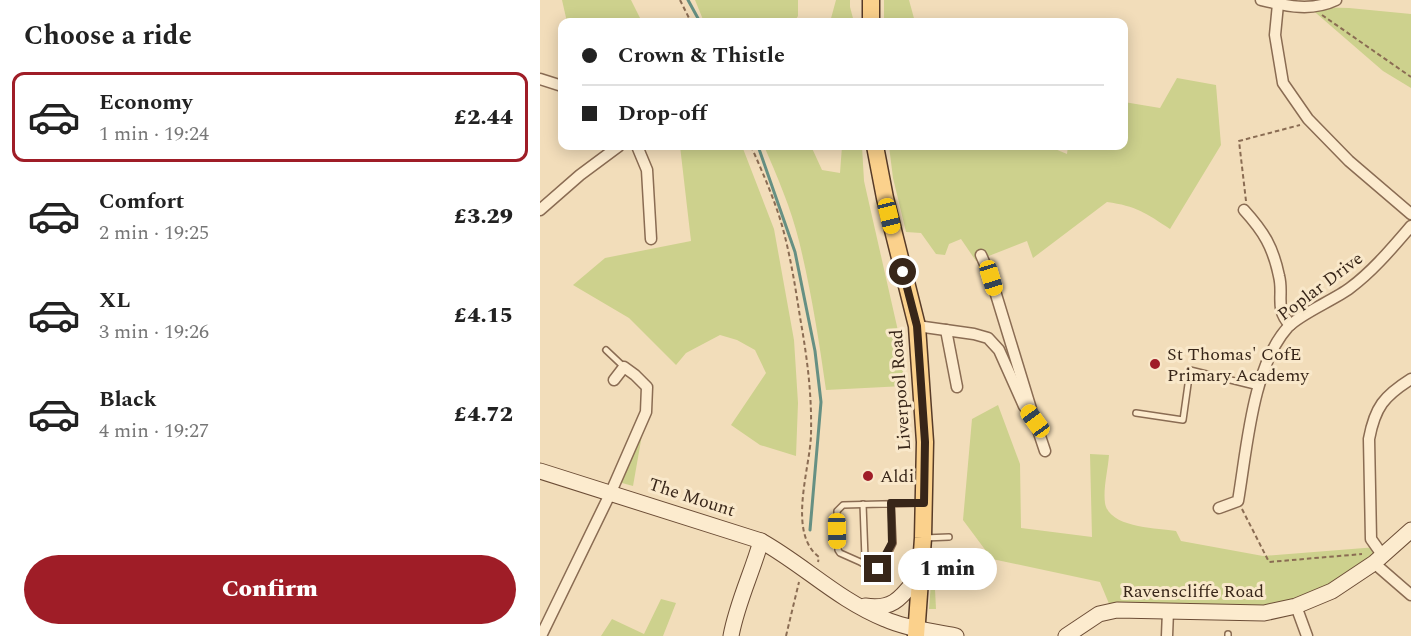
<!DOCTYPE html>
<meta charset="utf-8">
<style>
:root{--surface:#fff;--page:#f2f2f2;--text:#222;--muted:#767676;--line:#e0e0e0;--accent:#9f1d27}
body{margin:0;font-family:Spectral,serif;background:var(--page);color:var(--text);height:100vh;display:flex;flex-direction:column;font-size:22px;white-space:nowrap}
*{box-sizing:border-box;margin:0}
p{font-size:20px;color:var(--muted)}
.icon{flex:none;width:33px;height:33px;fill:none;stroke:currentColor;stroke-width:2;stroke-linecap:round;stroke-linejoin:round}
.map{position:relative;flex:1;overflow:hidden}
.panel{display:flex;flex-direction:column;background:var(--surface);width:540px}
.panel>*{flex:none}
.guide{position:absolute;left:18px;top:18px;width:570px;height:132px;border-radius:12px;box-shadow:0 3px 15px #0003;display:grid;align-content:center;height:132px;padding:0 24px;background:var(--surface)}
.end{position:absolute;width:27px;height:27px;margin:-14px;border:8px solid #382619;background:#fff;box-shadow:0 0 0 3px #fff}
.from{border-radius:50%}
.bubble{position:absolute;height:42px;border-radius:21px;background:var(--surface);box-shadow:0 3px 15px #0003;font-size:20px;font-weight:800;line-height:42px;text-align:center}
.car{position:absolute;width:18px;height:36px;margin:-18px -9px;border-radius:8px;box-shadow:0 0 4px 2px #0007;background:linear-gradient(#f5c518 24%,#345 0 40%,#f5c518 0 76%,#345 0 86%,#f5c518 0)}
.guide b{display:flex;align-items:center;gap:21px;height:57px;font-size:22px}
.guide b+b{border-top:2px solid var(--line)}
.guide i{width:15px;height:15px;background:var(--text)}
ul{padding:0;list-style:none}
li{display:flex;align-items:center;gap:18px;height:90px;margin:0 12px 9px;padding:0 12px;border:3px solid transparent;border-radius:12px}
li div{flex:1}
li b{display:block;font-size:22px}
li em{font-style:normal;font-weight:800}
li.active{border-color:var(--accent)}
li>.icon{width:54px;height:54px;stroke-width:1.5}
h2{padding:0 24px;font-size:27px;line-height:72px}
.cta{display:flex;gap:12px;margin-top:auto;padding:12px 24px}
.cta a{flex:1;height:69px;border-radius:36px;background:var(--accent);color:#fff;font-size:24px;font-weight:800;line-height:69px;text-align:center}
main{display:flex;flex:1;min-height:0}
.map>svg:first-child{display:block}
.green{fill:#cdd18d}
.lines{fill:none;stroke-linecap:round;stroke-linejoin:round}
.stream{stroke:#669083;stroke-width:3}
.lane-casing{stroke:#8a6c53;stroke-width:8}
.street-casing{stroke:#8a6c53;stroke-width:13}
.secondary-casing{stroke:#6c4d36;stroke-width:17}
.primary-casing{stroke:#573b28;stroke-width:19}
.path{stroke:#8a6c53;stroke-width:2;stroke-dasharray:4.5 3;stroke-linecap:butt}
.lane{stroke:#fcebce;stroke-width:5}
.street{stroke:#fcebce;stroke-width:10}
.secondary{stroke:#fcebce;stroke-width:15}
.primary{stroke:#fbd18c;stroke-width:16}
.route{stroke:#382619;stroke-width:8}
.poi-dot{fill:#9f1d27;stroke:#f9e8ca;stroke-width:2}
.labels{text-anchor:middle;stroke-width:6;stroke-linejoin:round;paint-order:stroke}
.street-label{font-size:18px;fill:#382619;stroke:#f9e8ca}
.poi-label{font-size:18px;fill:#382619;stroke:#f9e8ca;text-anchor:start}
</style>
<main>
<section class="panel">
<h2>Choose a ride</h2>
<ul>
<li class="active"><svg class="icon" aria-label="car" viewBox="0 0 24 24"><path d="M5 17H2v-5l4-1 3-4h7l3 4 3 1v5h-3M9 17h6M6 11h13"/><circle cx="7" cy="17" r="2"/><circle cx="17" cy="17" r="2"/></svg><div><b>Economy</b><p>1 min · 19:24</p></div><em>£2.44</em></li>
<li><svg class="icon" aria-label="car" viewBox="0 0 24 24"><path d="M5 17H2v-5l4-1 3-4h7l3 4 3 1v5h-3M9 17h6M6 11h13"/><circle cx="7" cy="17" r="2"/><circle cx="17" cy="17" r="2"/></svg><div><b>Comfort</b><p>2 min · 19:25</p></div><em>£3.29</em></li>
<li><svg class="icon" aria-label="car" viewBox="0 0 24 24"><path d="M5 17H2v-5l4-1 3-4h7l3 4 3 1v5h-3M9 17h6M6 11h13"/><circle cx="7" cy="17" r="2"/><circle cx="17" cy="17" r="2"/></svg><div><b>XL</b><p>3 min · 19:26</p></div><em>£4.15</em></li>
<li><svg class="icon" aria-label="car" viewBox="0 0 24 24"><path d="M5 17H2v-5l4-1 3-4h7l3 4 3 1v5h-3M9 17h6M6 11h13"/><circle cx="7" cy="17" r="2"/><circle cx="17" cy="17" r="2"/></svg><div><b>Black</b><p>4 min · 19:27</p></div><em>£4.72</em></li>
</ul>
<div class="cta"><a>Confirm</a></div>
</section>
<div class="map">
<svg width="871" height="636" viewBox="0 0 871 636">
<rect width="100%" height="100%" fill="#f2ddba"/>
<g class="green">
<path d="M22,0H91L102,22H27Z"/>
<path d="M155,0H258V16L254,22H164Z"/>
<path d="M296,0H310V7L314,22H290Z"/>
<path d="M344,0H369L375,22H344Z"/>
<path d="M769,7L809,8L871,14V88L843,71Z"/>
<path d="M637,78L676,85L681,145L630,229C606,213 596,206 567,202L493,258L487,241L436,261L421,239L409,244L405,255L396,254L381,233L366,232L353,178L349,146H508L527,154L528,146H584V102L620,108Z"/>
<path d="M140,146H202L234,229L254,340L258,403L256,456L220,445L191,425L226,373L215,350L197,340L180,335L146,353L136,365L89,318L33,285L65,258L151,241Z"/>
<path d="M224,146H271L282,170L300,173L302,146H322L324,181L361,344L364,386L286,390C279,340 271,290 259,241C251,208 237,176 224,146Z"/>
<path d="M458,405L480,464L481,528L552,537L550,454L569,455C568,470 563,488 565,503C569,528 617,528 636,531L641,541L723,556L837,547L843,556L756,606L572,611L560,582L452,559L423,520L432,419Z"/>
<path d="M106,412L93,486L75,481Z"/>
<path d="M392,570H394L396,609H389Z"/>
<path d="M121,599L136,603L123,636H61L72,619L104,634Z"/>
</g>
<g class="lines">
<g class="stream">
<path d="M148,0L160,22"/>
<path d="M218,146L255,252L275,351L281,402L270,530"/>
</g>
<g class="lane-casing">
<g id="lane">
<path d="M66,350L84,367"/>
<path d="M596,413L643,420L650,370L719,387"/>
<path d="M351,503L353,543L341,568L336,569L300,553L298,550L297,511L303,505L382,503"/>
<path d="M384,538L409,537"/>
<path d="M322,563L325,558L323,504"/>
<path d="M688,636V634"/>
</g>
</g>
<g class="street-casing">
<g id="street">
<path d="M721,0C747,6 771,12 796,0"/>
<path d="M738,4L735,35L743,83L768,119L809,161L871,214"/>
<path d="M0,79L22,86"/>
<path d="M97,146L107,170L111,239"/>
<path d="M0,210L40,175L79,146"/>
<path d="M704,210C724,232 733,247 739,276C744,295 734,308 750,325"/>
<path d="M441,255L451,278L491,409"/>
<path d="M377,326L434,334L448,338L459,350L484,406L495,421L505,451"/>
<path d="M406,330L417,387"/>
<path d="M679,508L698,501C707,449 712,367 748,327C760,314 794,300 810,288C833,271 852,248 871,226"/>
<path d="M843,556L831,539L829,439C835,407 844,396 871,379"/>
<path d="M834,563L871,595"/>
<path d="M756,606L767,636"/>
<path d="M1,636L71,492L106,412L107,387L95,375L84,367L74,380"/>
<path d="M627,636L628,611"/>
</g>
</g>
<g class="secondary-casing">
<g id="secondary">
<path d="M0,471L221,541C264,565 298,600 345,619C367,629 393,631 416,636"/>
<path d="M325,606C356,611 363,594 381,573"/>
<path d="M191,636C197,603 212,573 221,541"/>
<path d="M526,636L559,614L577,610L724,613L756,606L792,591L834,563L871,530"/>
</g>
</g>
<g class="primary-casing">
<g id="primary">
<path d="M331,0V22"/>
<path d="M335,146L345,198L377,326L385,442L383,538L376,636"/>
</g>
</g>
<g class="path">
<path d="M140,0L151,22"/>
<path d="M782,15L871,77"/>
<path d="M211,146C222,171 233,196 241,222C250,253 255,285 260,317C267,357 272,393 271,435C270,469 247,533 279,557L278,562"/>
<path d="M706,201L699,141L760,125"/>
<path d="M702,509L729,562L822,554"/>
<path d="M246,636L259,582"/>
</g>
<use href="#lane" class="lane"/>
<use href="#street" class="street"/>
<use href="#secondary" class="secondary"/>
<use href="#primary" class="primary"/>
</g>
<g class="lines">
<path class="route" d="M338,569L352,543L351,503H384L385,442L377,326L363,272"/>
</g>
<g class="poi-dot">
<circle cx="615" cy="364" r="6"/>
<circle cx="328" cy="476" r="6"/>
</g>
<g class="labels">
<g class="street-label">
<text transform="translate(780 286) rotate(-37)" y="6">Poplar Drive</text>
<text transform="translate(360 390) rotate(-94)" y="6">Liverpool Road</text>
<text transform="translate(152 497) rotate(18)" y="6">The Mount</text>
<text x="653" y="597">Ravenscliffe Road</text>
</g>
<g class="poi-label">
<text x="627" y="360">St Thomas' CofE<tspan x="627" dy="21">Primary Academy</tspan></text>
<text x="340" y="482">Aldi</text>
</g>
</g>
</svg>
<i class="end from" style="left:363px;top:272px"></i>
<i class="end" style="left:338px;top:569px"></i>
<div class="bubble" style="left:358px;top:548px;width:99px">1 min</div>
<i class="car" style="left:349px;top:216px;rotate:166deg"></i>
<i class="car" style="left:451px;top:278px;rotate:163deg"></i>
<i class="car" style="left:495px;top:421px;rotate:324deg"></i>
<i class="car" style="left:297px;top:531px;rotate:179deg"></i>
<div class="guide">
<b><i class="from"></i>Crown &amp; Thistle</b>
<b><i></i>Drop-off</b>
</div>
</div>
</main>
